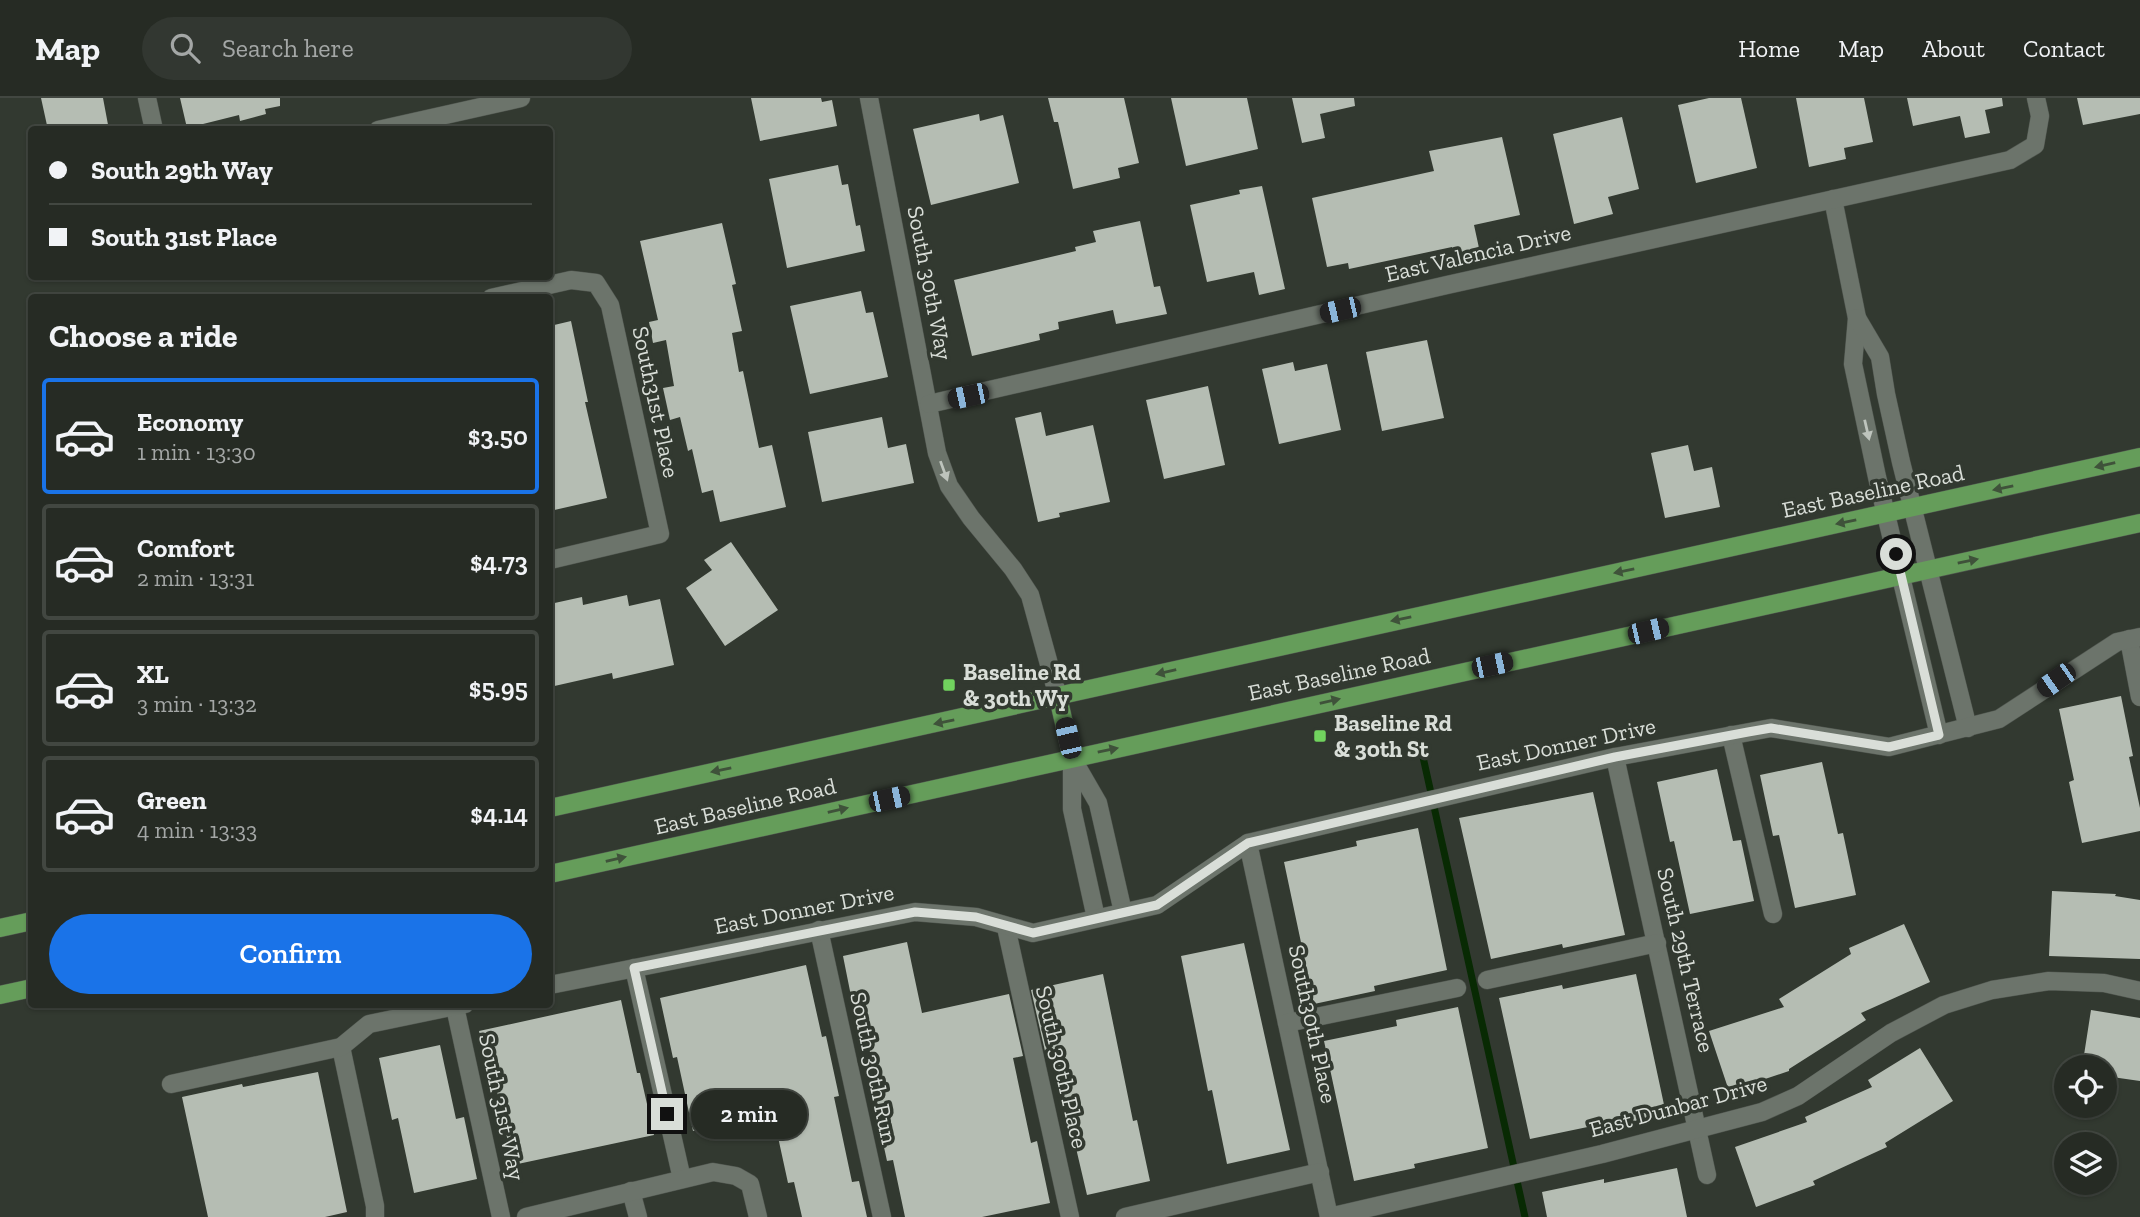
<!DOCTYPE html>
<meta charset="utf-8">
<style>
:root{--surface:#262b24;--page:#323731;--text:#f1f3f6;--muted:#a4a7a6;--line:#424741;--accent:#1a73e8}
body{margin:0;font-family:"Zilla Slab",serif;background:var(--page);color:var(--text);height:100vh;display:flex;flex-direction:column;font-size:26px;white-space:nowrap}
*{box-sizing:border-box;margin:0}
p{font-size:23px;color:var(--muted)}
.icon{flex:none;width:38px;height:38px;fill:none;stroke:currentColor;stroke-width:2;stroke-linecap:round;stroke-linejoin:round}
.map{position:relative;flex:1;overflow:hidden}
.panel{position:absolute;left:28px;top:196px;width:525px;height:714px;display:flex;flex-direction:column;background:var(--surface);border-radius:7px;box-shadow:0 2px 5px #0004,0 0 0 2px var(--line)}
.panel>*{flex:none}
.hud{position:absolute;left:28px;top:28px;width:525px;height:154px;border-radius:7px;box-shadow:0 2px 5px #0004,0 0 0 2px var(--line);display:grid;align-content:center;height:154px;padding:0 21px;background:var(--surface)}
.controls{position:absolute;left:2054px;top:957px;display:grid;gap:14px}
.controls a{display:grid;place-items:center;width:63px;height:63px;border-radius:50%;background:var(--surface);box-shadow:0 2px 5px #0004,0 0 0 2px var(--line);font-size:35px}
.end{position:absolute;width:32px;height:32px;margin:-16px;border:9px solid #d9ded8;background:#111;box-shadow:0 0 0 4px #111}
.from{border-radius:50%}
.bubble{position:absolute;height:49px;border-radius:24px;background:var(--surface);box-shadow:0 2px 5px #0004,0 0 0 2px var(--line);font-size:23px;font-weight:600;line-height:49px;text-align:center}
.car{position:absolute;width:21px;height:42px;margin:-21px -10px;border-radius:9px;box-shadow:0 0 5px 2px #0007;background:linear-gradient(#222 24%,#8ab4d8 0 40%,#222 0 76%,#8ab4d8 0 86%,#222 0)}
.hud b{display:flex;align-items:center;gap:24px;height:66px;font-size:26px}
.hud b+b{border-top:2px solid var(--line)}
.hud i{width:18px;height:18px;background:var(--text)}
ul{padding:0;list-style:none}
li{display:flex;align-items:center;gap:21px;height:116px;margin:0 14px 10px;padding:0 7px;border:4px solid var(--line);border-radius:7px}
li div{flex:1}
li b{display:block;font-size:26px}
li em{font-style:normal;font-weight:600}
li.selected{border-color:var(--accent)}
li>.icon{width:63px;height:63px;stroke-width:1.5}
h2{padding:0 21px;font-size:32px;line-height:84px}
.button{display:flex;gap:14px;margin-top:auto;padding:14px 21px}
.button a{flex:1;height:80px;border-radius:42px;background:var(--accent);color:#fff;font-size:28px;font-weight:600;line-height:80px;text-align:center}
header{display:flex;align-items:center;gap:42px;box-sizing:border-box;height:98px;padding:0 35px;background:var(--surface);border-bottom:2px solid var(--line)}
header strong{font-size:33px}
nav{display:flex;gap:38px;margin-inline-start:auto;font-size:24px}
.search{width:490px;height:63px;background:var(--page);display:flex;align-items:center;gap:18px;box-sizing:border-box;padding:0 24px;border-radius:38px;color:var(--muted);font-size:26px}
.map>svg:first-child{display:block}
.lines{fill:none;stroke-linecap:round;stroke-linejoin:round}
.stream{stroke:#082a03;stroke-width:7}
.building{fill:#b5bdb3}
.minor-casing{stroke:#4f554e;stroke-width:19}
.major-casing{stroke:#4f554e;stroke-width:19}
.minor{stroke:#6c746b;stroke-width:18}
.major{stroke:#659d5a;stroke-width:18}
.oneway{fill:#bec4bd}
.oneway2{fill:#3f523a}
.route{stroke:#d9ded8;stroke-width:9}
.poi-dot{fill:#71d35e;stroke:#323930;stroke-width:2.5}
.labels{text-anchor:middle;stroke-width:7;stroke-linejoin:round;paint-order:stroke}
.street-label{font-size:23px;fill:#d9ded8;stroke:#323930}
.poi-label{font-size:23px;font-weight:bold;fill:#d9ded8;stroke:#323930;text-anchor:start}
</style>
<header>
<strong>Map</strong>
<div class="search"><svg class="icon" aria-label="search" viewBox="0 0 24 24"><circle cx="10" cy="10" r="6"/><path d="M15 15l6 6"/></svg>Search here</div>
<nav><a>Home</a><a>Map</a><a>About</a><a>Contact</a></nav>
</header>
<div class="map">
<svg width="2140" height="1119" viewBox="0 0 2140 1119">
<rect width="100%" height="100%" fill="#323930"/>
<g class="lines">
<path class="stream" d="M1423,659L1525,1119"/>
</g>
<g class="building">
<path d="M41,0H103L109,32H48Z"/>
<path d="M180,0H280V8L265,11L266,16L240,23L239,17L187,30Z"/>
<path d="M751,0H821L822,4L832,2L837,28L760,43Z"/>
<path d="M1048,0H1124L1139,65L1118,70L1120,80L1073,91L1058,24H1054Z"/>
<path d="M1171,0H1247L1258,51L1186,68Z"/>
<path d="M1292,0H1354L1355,8L1320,16L1325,40L1302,45Z"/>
<path d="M1709,0H1741L1757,70L1696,85L1678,7Z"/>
<path d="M1796,0H1864L1873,44L1844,50L1846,61L1809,69Z"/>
<path d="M1907,0H2002L2003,8L1985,12L1990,35L1965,40L1960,18L1913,28Z"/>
<path d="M2077,0H2140V16L2083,27Z"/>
<path d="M979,16L980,23L1003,17L1019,85L931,107L913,31Z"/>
<path d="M1622,19L1639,91L1608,99L1613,116L1574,126L1553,36Z"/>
<path d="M1502,39L1520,117L1474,127L1479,150L1453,156L1452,149L1349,171L1348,165L1327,169L1312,100L1434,73L1429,53Z"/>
<path d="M838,67L842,87L848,86L856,128L860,127L865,153L787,170L769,81Z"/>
<path d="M1262,88L1285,191L1259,197L1254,174L1207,184L1190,107L1240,96L1239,92Z"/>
<path d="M1140,123L1154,189L1160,188L1167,216L1116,226L1113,212L1058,224L1059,231L1039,236L1040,242L972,258L954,182L1076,153L1075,149L1096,144L1093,133Z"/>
<path d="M722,125L736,186L732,187L742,233L732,235L739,274L743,273L759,350L772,347L786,409L720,424L713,392L702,395L692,351L688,353L680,319L670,322L663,290L674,288L666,242L653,245L649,224L658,222L640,143Z"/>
<path d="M861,193L866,215L873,214L888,279L810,296L790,208Z"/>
<path d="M571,223L588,304H585L607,400L550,413V228Z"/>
<path d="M1427,242L1444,320L1382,333L1366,254Z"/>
<path d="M1293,264L1295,273L1327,266L1341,332L1279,346L1262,271Z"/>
<path d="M1208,288L1225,367L1164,381L1146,302Z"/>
<path d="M1041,314L1046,338L1093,327L1110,404L1059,415L1060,419L1038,424L1015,320Z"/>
<path d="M882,319L888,350L906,346L914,385L822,404L808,334Z"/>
<path d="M1688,347L1694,373L1712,369L1720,409L1665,420L1651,355Z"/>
<path d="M731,444L778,512L725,548L686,490L712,472L704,462Z"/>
<path d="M627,497L629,508L660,501L674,567L613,581L612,575L550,589V506L582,499L583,507Z"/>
<path d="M2121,598L2133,658L2129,659L2140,710V733L2082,745L2069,684L2074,682L2059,611Z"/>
<path d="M1822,664L1838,736L1843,735L1856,797L1795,810L1779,737L1773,738L1760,677Z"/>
<path d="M1717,671L1733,743L1741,742L1754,803L1690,816L1674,743L1670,744L1657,684Z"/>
<path d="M1593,694L1625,837L1563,850L1562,846L1491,861L1459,720Z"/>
<path d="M1418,730L1447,872L1374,888L1375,893L1314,906L1284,764L1357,748L1356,743Z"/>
<path d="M2052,793L2116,796L2115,798L2140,802V861L2049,858Z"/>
<path d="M1904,826L1930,884L1861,915L1866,922L1789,971V973L1729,993L1709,933L1784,909L1779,901L1851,856L1849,850Z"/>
<path d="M907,844L922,915L1009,896L1023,958L1013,960L1031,1045L1037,1043L1050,1105L982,1119H905L893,1062L887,1063L874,1003L880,1002L862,916L855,918L843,858Z"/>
<path d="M1244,845L1290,1052L1227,1066L1212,992L1208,993L1181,858Z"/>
<path d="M806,867L822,939L826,938L839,998L834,999L852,1084L859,1083L867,1119H802L794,1084L788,1085L773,1016L693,1033L677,959L673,960L660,900Z"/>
<path d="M1103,876L1133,1023L1137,1022L1150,1083L1087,1097L1053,952L1045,953L1031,892Z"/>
<path d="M1636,876L1666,1016L1603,1030L1602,1026L1530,1041L1499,900L1562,887L1563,891Z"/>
<path d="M621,902L637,975H640L654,1037L513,1067L497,993L492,994L479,933Z"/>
<path d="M1458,909L1488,1050L1414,1066L1415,1070L1354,1083L1324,943L1397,928L1396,922Z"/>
<path d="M2091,912L2140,920V983L2105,978V970H2082Z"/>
<path d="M440,947L456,1021L464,1019L477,1081L414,1095L398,1020L392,1022L379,960Z"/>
<path d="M1920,950L1953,1003L1885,1045L1887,1049L1813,1083L1815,1087L1756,1109L1735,1049L1807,1024L1805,1019L1872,989L1868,982Z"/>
<path d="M318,974L347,1114L325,1119H208L182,999L242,986L243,989Z"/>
<path d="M1677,1070L1687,1119H1547L1542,1094L1604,1081V1085Z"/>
</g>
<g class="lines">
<g class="minor-casing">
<g id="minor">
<path d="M147,0L154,32"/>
<path d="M869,0L937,355L949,388L971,420L1013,471L1030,497L1058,599"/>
<path d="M378,32L521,0"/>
<path d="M1833,101L1857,220L1853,266L1877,379L1939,637"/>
<path d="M491,200L571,182L596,185L610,207L660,436L550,462"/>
<path d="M1857,220L1880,259L1886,296L1901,364L1968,630"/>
<path d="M929,306L1447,187L2010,62L2035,47L2040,18L2036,0"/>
<path d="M2129,541L2140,599"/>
<path d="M1731,637L1773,816"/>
<path d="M1615,659L1707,1077"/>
<path d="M1072,660L1098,705L1123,814"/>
<path d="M1072,660V711L1096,820"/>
<path d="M1248,745L1329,1119L1602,1056L1762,1014L1798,998L1891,935L1944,907L1992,892L2049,883L2104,885L2140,893"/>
<path d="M1006,829L1070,1119"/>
<path d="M819,832L882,1119"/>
<path d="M634,870L682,1081"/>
<path d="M1487,882L1657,845"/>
<path d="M550,887L915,814L976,819L1033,835L1157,807L1248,745L1615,659L1771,630L1889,649L1999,621L2117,544L2140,539"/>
<path d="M455,909L501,1119"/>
<path d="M1287,925L1457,890"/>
<path d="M341,949L375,1108V1119"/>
<path d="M171,986L341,949L369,926L465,906"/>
<path d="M631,1093L638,1119"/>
<path d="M526,1119L713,1074L736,1078L750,1086L758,1119"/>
<path d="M1125,1119L1320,1074"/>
</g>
</g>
<g class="major-casing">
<g id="major">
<path d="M1058,599L1072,660"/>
<path d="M550,710L2140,359"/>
<path d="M550,776L2140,425"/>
<path d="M0,830L32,823"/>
<path d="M0,897L32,890"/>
</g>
</g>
<use href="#minor" class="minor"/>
<use href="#major" class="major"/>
</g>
<defs><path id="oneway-solid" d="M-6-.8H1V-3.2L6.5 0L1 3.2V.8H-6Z" transform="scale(1.75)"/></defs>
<g class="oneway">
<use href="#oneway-solid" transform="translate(1867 332) rotate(77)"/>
<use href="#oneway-solid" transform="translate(944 373) rotate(70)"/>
</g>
<g class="oneway2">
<use href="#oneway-solid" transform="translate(2105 367) rotate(167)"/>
<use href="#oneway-solid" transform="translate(2003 390) rotate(168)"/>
<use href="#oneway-solid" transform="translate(1846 424) rotate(168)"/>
<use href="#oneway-solid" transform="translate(1968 463) rotate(-12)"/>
<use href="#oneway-solid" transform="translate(1624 473) rotate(168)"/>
<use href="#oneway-solid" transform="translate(1401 521) rotate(168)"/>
<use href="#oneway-solid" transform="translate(1166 574) rotate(167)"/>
<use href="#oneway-solid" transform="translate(1330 603) rotate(-13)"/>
<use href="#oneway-solid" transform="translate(944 624) rotate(168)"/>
<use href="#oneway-solid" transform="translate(1108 652) rotate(-12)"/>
<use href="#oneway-solid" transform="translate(721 672) rotate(168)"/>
<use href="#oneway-solid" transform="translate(838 712) rotate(-13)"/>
<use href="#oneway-solid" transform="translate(616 761) rotate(-13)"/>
</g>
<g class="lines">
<path class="route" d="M667,1016L634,870L915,814L976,819L1033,835L1157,807L1248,745L1615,659L1748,634L1771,630L1889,649L1939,637L1896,456"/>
</g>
<g class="poi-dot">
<rect x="942" y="580" width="14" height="14" rx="3.5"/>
<rect x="1313" y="631" width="14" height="14" rx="3.5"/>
</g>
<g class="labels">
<g class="street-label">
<text transform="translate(1478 155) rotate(-13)" y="8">East Valencia Drive</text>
<text transform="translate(930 185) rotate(79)" y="8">South 30th Way</text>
<text transform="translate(656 304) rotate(78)" y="8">South31st Place</text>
<text transform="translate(1873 393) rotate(-12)" y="8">East Baseline Road</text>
<text transform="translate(1339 576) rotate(-12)" y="8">East Baseline Road</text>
<text transform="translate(1566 646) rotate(-12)" y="8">East Donner Drive</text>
<text transform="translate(745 708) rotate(-13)" y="8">East Baseline Road</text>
<text transform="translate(804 811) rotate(-11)" y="8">East Donner Drive</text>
<text transform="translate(1686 862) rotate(77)" y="8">South 29th Terrace</text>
<text transform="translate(1313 926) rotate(78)" y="8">South30th Place</text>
<text transform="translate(1062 969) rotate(77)" y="8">South 30th Place</text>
<text transform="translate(874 970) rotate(78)" y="8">South 30th Run</text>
<text transform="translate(1678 1008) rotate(-15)" y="8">East Dunbar Drive</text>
<text transform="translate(502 1009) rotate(78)" y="8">South 31st Way</text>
</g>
<g class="poi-label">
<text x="963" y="582">Baseline Rd<tspan x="963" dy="26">&amp; 30th Wy</tspan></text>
<text x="1334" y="633">Baseline Rd<tspan x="1334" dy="26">&amp; 30th St</tspan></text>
</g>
</g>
</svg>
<div class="controls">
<a><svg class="icon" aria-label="locate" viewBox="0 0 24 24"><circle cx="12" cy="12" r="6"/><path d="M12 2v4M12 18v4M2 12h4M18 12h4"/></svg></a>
<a><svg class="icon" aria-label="layers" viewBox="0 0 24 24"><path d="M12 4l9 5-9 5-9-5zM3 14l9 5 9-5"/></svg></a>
</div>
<i class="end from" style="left:1896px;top:456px"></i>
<i class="end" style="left:667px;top:1016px"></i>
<div class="bubble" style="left:691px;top:992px;width:116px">2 min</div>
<i class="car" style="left:1340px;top:212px;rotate:257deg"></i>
<i class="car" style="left:968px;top:298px;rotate:258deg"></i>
<i class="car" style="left:1648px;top:533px;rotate:77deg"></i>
<i class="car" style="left:1492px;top:567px;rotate:78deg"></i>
<i class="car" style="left:2056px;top:582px;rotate:235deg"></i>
<i class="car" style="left:1068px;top:640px;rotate:347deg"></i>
<i class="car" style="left:889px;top:701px;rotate:78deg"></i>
<div class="hud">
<b><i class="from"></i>South 29th Way</b>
<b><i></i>South 31st Place</b>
</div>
<section class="panel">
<h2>Choose a ride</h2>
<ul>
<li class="selected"><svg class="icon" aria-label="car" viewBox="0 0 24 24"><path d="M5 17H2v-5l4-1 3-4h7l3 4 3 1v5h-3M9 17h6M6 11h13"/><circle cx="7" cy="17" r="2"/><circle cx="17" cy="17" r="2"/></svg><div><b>Economy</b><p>1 min · 13:30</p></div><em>$3.50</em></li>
<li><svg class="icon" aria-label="car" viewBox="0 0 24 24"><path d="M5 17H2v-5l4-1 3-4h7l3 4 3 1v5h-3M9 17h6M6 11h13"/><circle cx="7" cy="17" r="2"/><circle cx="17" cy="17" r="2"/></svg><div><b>Comfort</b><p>2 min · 13:31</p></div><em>$4.73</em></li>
<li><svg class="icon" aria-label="car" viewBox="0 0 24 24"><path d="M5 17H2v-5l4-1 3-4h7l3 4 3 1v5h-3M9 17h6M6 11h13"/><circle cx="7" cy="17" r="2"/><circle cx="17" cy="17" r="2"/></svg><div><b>XL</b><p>3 min · 13:32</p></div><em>$5.95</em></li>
<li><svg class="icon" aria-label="car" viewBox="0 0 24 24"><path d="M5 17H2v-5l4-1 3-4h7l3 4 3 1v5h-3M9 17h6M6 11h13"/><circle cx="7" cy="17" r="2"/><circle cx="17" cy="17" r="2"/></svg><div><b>Green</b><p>4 min · 13:33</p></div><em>$4.14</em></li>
</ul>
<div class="button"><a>Confirm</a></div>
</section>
</div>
